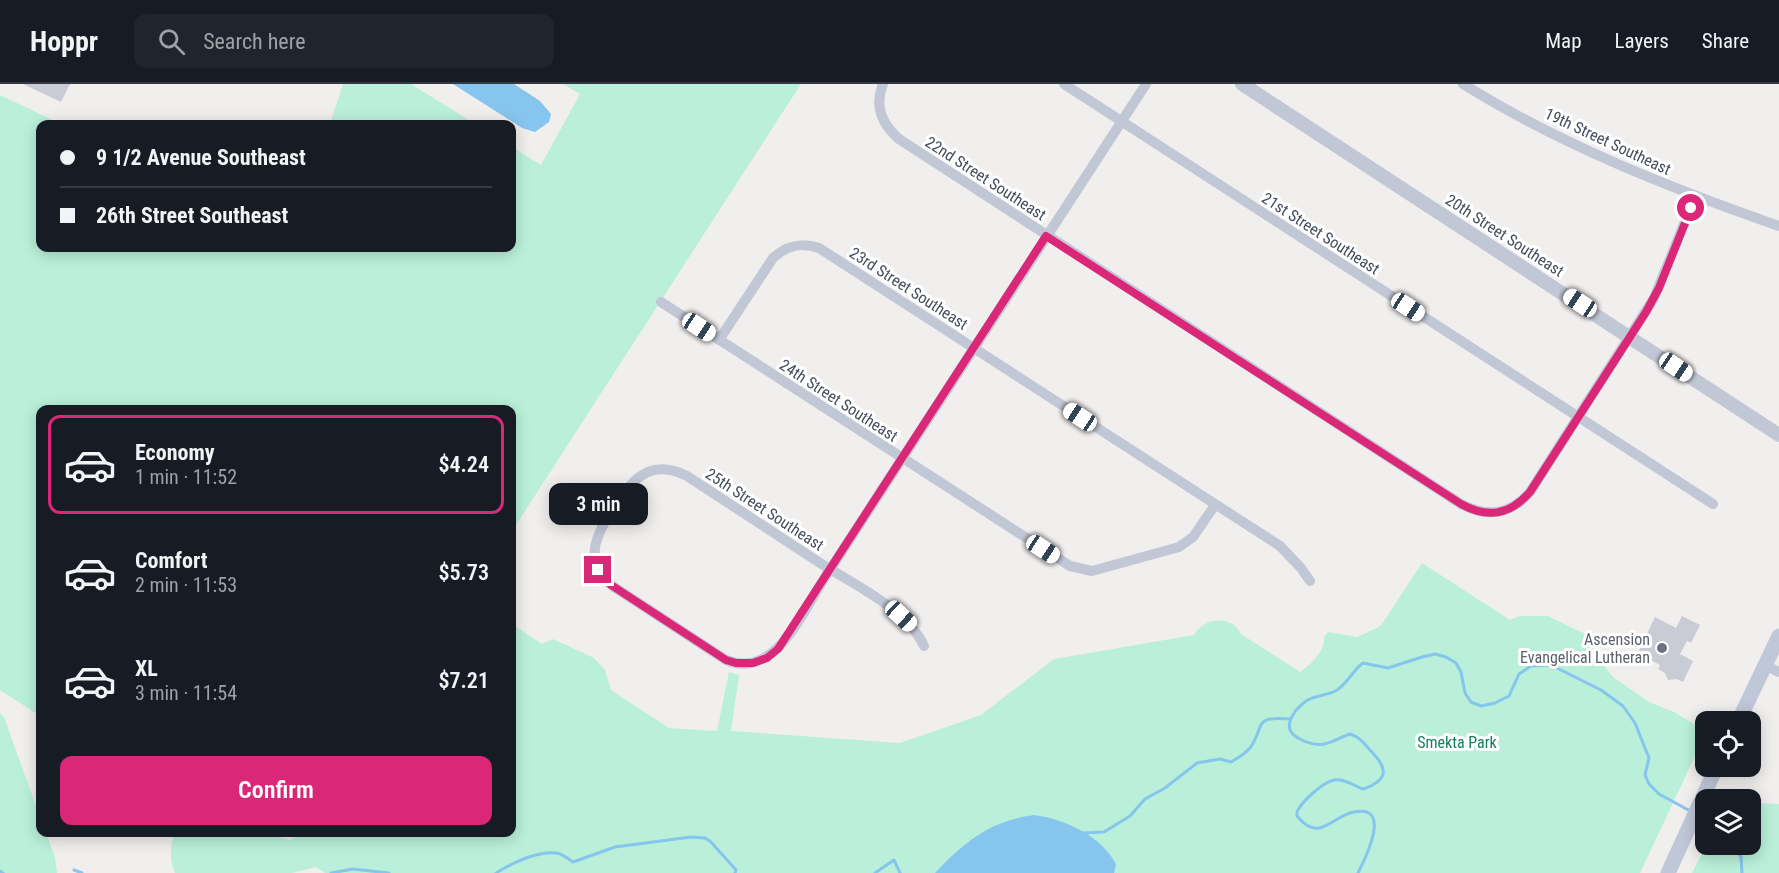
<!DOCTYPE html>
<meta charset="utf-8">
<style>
:root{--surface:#171b24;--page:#20242c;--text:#f1f3f6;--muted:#9ea1a6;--line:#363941;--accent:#db2777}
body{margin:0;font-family:"Roboto Condensed",sans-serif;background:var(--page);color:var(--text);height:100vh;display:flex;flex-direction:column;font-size:22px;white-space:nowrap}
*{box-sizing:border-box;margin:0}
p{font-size:20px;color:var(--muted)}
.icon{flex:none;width:33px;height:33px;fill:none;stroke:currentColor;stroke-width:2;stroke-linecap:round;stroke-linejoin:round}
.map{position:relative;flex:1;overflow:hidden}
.drawer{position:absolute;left:36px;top:321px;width:480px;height:432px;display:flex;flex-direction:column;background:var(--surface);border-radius:12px;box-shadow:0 3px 15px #0003}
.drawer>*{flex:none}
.banner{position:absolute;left:36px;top:36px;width:480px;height:132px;border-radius:12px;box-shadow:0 3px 15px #0003;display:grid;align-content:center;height:132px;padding:0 24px;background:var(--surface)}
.controls{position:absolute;left:1695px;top:627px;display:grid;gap:12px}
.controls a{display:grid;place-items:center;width:66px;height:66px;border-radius:12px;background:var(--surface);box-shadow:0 3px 15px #0003;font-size:30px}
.end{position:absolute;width:27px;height:27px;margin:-14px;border:8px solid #db2777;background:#fff;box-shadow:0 0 0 3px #fff}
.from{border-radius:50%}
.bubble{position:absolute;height:42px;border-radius:12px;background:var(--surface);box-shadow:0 3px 15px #0003;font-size:20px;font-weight:600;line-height:42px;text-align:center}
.car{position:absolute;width:18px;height:36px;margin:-18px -9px;border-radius:8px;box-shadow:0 0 4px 2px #0007;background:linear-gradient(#fff 24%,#345 0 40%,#fff 0 76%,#345 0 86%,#fff 0)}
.banner b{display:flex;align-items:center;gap:21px;height:57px;font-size:22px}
.banner b+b{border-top:2px solid var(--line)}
.banner i{width:15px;height:15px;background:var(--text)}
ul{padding:10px 0 0;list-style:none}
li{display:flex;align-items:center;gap:18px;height:99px;margin:0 12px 9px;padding:0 12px;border:3px solid transparent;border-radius:12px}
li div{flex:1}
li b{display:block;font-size:22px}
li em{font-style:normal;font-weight:600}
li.selected{border-color:var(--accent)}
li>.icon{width:54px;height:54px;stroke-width:1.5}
.button{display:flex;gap:12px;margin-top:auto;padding:12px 24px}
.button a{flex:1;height:69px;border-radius:12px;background:var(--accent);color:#fff;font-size:24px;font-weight:600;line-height:69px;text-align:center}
header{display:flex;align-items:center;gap:36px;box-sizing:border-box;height:84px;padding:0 30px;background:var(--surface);border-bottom:2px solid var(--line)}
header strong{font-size:28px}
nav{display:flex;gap:33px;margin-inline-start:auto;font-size:21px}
.search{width:420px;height:54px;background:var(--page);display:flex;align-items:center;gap:15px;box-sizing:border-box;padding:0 21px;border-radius:12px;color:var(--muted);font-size:22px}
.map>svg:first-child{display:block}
.green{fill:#baf0d9}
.water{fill:#86c5ee}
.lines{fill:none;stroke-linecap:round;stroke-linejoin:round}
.stream{stroke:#86c5ee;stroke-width:3}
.building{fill:#c9ccd4}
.minor{stroke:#c1c7d4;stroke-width:10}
.tertiary{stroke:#c1c7d4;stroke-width:14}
.secondary{stroke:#c0c7d8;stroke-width:15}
.route{stroke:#db2777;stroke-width:8}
.worship-dot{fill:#6b7280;stroke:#fff;stroke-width:2}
.labels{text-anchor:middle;stroke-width:6;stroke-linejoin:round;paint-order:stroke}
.street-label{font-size:16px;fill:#454d5c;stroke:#fff}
.worship-label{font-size:16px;fill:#5b616d;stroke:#fff;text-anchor:end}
.park-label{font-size:16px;fill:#147f5e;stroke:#fff}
</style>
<header>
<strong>Hoppr</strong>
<div class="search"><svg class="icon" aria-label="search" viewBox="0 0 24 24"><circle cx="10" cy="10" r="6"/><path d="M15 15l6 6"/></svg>Search here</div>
<nav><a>Map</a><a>Layers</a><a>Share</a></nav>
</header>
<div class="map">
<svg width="1779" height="789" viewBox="0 0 1779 789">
<rect width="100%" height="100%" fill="#f1eeee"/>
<g class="green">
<path d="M343,0H411L475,40H330Z"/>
<path d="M563,0H801L512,447V326H40V632L0,606V11L61,40H40V164H512V63L541,81L580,10Z"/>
<path d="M1422,479L1510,536L1520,532H1548L1585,550L1597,561L1601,578L1613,593L1649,618L1674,628L1694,640L1702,647L1703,655L1640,789H325L316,783L292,789H175C169,776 170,761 175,748L264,749L290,756L303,748H512V540L542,560L553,555L594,574L605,586L611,606L669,644L717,647L729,588L739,591L731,647L900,659L981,631L1054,575L1194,551C1204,533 1232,531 1241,550L1300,588C1311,580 1325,568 1324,553L1328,548L1357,553L1377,544L1382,540Z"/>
<path d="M0,629L4,633L40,733V748L46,749L55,774L57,789H0Z"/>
<path d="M1758,719L1779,720V789H1692L1706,761L1750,760L1751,723Z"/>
</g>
<g class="water">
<path d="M453,0H514L540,17L551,30L549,38L535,48L522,44Z"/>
<path d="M1034,731C1065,735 1101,752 1116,780L1114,789H935C964,758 990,737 1034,731Z"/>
</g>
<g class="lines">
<g class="stream">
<path d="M1083,749L1104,748L1130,732L1145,715L1165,704L1197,679L1220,675L1231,678C1238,674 1245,670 1250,664C1266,642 1251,632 1290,635"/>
<path d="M1734,760L1741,773L1742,789"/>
<path d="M74,786L82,789"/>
<path d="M0,787L3,789"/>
<path d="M331,789L353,785L389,789"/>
<path d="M496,789C512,779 537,767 556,769C562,769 568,775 573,778L615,763L691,753L705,754L711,758L736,786L735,789"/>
<path d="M875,789L894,776L900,789"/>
<path d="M1358,789C1365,775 1393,720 1354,728C1331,732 1320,760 1297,732V728C1302,717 1322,699 1334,696C1343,694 1355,702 1363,705C1392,695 1386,682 1369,665C1363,658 1359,653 1350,650C1328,658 1322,667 1298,654C1280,644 1294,626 1306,617C1315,611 1327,612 1337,606C1348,599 1353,586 1363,579L1388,584L1422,573L1435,570L1446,573L1456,579L1461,588L1465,609L1471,618L1481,622L1495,619L1509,612L1519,590L1531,582L1551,581L1601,606L1623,622L1635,639L1649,674L1645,691L1649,700L1659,710L1692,728"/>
</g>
</g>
<g class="building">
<path d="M23,0H70L61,18Z"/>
<path d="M1682,532L1700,541L1691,559L1687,557L1680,570L1693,577L1683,598L1677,595L1668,596L1665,589L1658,585L1660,581L1638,569L1655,533L1676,544Z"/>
</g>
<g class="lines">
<g class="minor">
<path d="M883,0C874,22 882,40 899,55L1461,420C1488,434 1510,431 1530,408L1654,214L1695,113"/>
<path d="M1064,0L1713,420"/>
<path d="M1463,0C1561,61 1670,104 1779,142"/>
<path d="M661,218L1070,482L1092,487L1179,463L1193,453L1215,421"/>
<path d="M719,256L773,174C787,161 801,158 819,164L1280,462L1301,484L1310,497"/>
<path d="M924,562C907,525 853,500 820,479L687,392C649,373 631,397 612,426C595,453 584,475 611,501L726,576C775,596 802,529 824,495L837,475L896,384L902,375C983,250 1065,125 1146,0"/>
<path d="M1765,581L1779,588"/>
</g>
<path class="tertiary" d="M1242,0L1779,351"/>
<g class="secondary">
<path d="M1738,638L1779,552"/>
<path d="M1668,789L1717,682"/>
</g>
</g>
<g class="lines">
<path class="route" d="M598,486L611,501L726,576L736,579H753L767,574L778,565L1046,152L1461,420C1488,435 1510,431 1530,408L1646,228L1659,204L1691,124"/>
</g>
<circle class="worship-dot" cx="1662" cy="564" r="6"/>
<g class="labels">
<g class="street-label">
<text transform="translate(1608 57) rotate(25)" y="6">19th Street Southeast</text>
<text transform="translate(986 94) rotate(33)" y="6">22nd Street Southeast</text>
<text transform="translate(1321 149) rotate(33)" y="6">21st Street Southeast</text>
<text transform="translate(1505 151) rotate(33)" y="6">20th Street Southeast</text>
<text transform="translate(909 204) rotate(33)" y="6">23rd Street Southeast</text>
<text transform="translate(839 316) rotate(33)" y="6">24th Street Southeast</text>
<text transform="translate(765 425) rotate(33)" y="6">25th Street Southeast</text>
</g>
<g class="worship-label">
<text x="1650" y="561">Ascension<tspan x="1650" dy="18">Evangelical Lutheran</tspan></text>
</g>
<g class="park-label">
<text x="1457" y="664">Smekta Park</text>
</g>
</g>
</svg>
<div class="controls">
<a><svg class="icon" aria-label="locate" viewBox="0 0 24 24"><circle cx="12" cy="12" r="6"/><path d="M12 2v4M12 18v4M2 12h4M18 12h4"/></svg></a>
<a><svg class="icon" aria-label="layers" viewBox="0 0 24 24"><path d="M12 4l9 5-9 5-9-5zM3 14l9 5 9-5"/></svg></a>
</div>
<i class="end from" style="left:1691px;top:124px"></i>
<i class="end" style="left:598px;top:486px"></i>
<div class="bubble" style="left:549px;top:399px;width:99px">3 min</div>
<i class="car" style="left:1580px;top:219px;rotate:303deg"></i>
<i class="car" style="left:1408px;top:223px;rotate:123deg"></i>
<i class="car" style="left:699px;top:243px;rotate:123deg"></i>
<i class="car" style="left:1676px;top:283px;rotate:124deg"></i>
<i class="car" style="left:1080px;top:333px;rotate:303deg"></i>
<i class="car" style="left:1043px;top:465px;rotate:123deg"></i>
<i class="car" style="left:901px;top:532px;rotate:133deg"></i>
<div class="banner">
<b><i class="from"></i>9 1/2 Avenue Southeast</b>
<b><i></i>26th Street Southeast</b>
</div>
<section class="drawer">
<ul>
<li class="selected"><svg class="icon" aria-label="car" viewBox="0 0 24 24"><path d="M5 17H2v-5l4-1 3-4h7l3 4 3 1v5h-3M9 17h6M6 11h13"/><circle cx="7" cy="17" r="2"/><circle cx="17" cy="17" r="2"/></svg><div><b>Economy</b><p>1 min · 11:52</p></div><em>$4.24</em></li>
<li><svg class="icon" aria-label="car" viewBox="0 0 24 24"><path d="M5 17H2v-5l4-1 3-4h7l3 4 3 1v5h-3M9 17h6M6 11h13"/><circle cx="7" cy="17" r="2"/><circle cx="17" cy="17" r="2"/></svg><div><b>Comfort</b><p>2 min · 11:53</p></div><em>$5.73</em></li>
<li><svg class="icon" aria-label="car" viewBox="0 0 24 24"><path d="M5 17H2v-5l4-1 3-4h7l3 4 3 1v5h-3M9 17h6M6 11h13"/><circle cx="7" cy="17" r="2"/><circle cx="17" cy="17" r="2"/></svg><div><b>XL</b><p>3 min · 11:54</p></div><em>$7.21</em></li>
</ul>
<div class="button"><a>Confirm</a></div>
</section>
</div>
